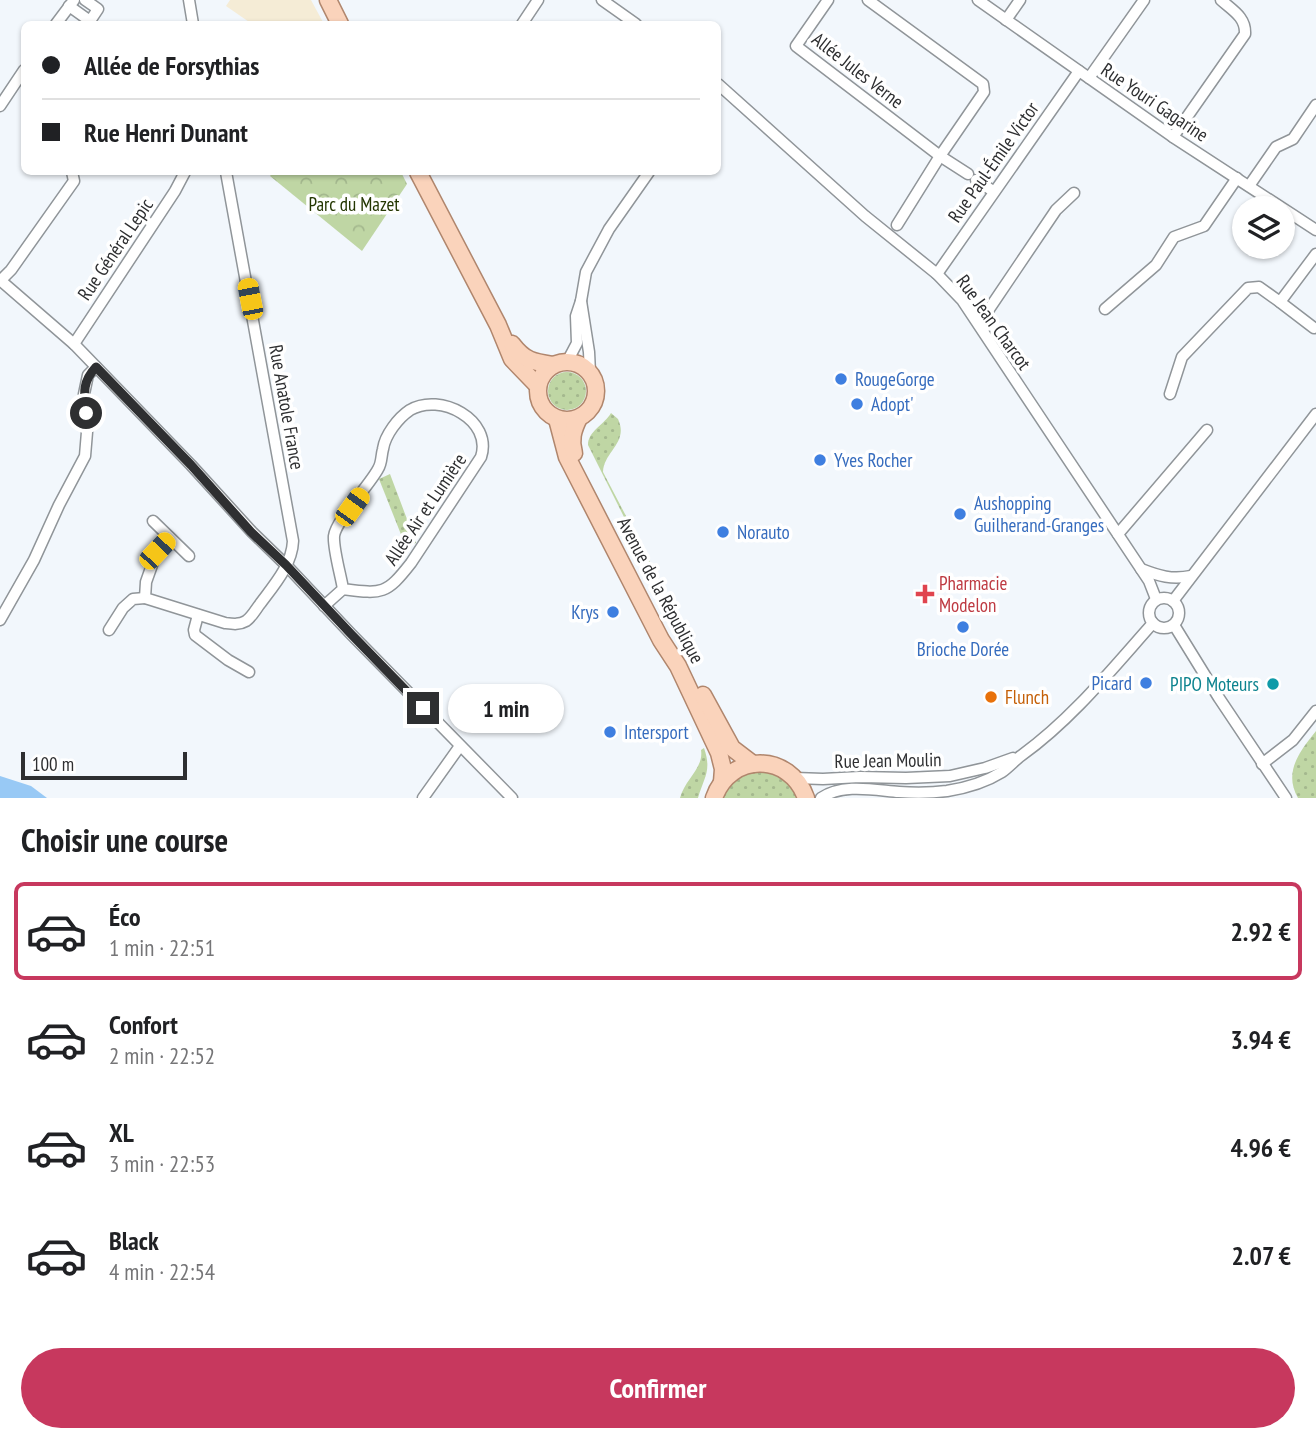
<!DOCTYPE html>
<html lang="fr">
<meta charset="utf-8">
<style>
:root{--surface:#fff;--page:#f2f2f2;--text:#202124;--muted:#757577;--line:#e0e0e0;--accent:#c7385e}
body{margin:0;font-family:"PT Sans Narrow",sans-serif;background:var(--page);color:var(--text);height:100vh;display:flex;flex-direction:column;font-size:26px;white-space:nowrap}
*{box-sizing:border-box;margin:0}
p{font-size:23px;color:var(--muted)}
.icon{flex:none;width:38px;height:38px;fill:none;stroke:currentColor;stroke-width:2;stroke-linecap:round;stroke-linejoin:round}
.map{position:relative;height:798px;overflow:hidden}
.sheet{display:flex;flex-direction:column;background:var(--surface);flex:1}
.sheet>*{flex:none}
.top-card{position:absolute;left:21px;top:21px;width:700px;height:154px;border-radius:10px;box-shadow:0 2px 5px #0004;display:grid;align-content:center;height:154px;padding:0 21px;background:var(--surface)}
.fabs{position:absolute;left:1232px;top:196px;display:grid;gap:14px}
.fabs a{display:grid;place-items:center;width:63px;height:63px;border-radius:50%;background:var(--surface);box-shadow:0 2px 5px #0004;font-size:35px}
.scale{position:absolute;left:21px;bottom:18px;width:166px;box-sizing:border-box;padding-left:7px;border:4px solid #2e2f31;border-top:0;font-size:19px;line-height:24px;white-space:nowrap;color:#2e2f31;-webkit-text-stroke:5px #fff;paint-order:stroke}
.end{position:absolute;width:32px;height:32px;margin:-16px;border:9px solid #2e2f31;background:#fff;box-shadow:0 0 0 4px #fff}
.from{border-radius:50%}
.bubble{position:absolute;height:49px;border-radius:24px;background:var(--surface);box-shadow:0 2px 5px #0004;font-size:23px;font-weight:700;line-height:49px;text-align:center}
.car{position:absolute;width:21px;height:42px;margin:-21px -10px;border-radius:9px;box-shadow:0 0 5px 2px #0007;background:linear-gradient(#f5c518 24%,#345 0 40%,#f5c518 0 76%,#345 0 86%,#f5c518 0)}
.top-card b{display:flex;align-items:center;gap:24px;height:66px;font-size:26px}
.top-card b+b{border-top:2px solid var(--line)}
.top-card i{width:18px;height:18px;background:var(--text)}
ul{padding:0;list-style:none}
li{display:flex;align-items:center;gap:21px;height:98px;margin:0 14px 10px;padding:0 7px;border:4px solid transparent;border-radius:10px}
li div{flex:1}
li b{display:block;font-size:26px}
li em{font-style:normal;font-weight:700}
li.active{border-color:var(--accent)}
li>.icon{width:63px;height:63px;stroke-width:1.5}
h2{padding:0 21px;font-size:32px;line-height:84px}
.cta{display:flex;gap:14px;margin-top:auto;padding:14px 21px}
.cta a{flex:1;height:80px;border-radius:42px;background:var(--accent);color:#fff;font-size:28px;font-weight:700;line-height:80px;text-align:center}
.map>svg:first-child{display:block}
.education{fill:#f5ecd6}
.grass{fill:url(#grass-dots)}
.forest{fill:url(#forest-crowns)}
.water{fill:#98c9f5}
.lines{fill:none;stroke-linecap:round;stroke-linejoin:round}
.street-casing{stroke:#909599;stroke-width:13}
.primary-casing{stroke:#b0866d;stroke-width:19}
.street{stroke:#fff;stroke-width:10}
.primary{stroke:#fad3bb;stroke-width:16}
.route{stroke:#2e2f31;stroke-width:9}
.shop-dot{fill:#3f7fe0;stroke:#fff;stroke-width:2.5}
.health-dot{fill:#e0444e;stroke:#fff;stroke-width:2.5}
.culture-dot{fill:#0f9aa8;stroke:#fff;stroke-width:2.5}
.food-dot{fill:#e8710a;stroke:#fff;stroke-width:2.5}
.labels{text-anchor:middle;stroke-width:7;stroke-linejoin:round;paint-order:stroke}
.street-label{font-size:19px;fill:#2e2f31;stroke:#fff}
.park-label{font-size:19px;fill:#243702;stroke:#fff}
.shop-label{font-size:19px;fill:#366cbe;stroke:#fff;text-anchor:start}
.health-label{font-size:19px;fill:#be3a42;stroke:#fff;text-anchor:start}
.culture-label{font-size:19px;fill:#0d838f;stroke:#fff;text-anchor:end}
.food-label{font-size:19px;fill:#c56008;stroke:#fff;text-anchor:start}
</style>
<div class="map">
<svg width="1316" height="798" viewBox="0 0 1316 798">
<defs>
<pattern id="grass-dots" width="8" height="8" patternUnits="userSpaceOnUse" patternTransform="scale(1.75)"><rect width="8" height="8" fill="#bfd6a4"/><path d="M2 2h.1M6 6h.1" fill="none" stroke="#a4b88e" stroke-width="1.8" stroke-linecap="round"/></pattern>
<pattern id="forest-crowns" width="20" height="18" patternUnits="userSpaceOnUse" patternTransform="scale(1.75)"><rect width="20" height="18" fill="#bfd6a4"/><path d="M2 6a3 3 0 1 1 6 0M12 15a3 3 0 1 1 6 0" fill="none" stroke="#a4b88e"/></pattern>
</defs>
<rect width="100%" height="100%" fill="#f2f7fc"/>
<path class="education" d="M230,0H311L324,24H252L226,6Z"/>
<g class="grass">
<circle cx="567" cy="391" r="19"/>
<path d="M611,413L618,419C629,443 604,451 603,472L661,583L654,571L650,569L588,445C588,431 604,425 611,413Z"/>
<path d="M390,474L416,543L406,547L379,479Z"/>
<path d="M1316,731V798H1298C1283,772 1300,751 1316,731Z"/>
<path d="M704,748C712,771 704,777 698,798H680C685,779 704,768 701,750Z"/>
<path d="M764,771C783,776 789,781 798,798H723C731,779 745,773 764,771Z"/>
</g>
<path class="forest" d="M273,172H401L407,184L362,251L270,176Z"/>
<path class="water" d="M0,776L31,786L47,798H0Z"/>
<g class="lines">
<g class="street-casing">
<g id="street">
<path d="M189,0L193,24"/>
<path d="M602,0L636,24"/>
<path d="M828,0L796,46L940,156L968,174"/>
<path d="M868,0L983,84L984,92L940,156L897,225"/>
<path d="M978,0L1173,137L1316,230"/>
<path d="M69,6L90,21L98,9L85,0"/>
<path d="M1006,20L1020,0"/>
<path d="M56,24L74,0"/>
<path d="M522,24L538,0"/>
<path d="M1089,78L1144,0"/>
<path d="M718,84L865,216L937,274L962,300L1149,581L1156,599"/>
<path d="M0,106L24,70"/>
<path d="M1173,137L1245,34C1246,17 1232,10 1221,0"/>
<path d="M976,180L993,191"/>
<path d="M1249,186L1276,147L1293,139L1316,105"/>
<path d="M937,274L1079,71"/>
<path d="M0,280L74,344L191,465L252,532L286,565L351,634L512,798"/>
<path d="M0,281L11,270L74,181L72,172"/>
<path d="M581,301L589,352L590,373"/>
<path d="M1280,302L1314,328"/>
<path d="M1105,309L1156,265L1174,237L1204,226L1237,178"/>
<path d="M979,324L1056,210L1074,193"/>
<path d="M74,344L175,191L185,172"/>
<path d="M567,362L577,343L576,316L581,301L586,272L609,229L649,172"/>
<path d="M1170,394L1182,357L1248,288L1259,287L1280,302L1316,254"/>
<path d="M153,521L189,556"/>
<path d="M1118,534L1207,430"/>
<path d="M169,537L157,551L146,582L145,598L225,623C233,624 239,625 246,621C252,617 256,609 260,604C274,585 292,565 293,541L226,172"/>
<path d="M1141,569C1159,576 1172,580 1191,576"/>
<circle cx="1164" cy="613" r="15"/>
<path d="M1173,601L1316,414"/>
<path d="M324,606L343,589C382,594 386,595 411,563L481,457C493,420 440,392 410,410C398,418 385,435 383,449C381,456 382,463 378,469C369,486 336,520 334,536C333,549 341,576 343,589"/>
<path d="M198,615L194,630L195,635L228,660L249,672"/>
<path d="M0,620L34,560L59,505L85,456L87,432L84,394L88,375L96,367"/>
<path d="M1174,625L1219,698L1286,798"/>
<path d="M109,630L123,608L133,599L145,598"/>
<path d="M1262,764L1293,740L1316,711"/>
<path d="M795,778L823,779L860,777L906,778L950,776L985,768L1013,758"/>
<path d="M423,798L460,746"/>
<path d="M821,798C843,783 874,790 899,792C915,793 931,793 947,791C966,788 986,782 1002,772C1009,767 1015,760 1022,755C1072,719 1112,669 1153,623"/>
</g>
</g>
<g class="primary-casing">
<g id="primary">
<path d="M328,0L340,24"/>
<path d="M418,172L498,325L512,359L538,386"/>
<path d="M512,344C525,361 533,362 553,365"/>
<circle cx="567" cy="391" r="29"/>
<path d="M557,419L567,457L661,640L678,666L719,753L723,769L722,782"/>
<path d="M574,453C570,440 573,430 579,418"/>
<path d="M703,695L732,748L753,764"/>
<path d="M714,798C730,752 790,752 806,798"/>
</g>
</g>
<use href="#street" class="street"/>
<use href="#primary" class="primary"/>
</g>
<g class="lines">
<path class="route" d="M86,413C84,393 82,382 96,367L191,465L251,532L286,565L351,634L423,708"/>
</g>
<g class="shop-dot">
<circle cx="841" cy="379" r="7"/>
<circle cx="857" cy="404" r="7"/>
<circle cx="820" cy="460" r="7"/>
<circle cx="960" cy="514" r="7"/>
<circle cx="723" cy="532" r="7"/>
<circle cx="613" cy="612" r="7"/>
<circle cx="963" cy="627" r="7"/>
<circle cx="1146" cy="683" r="7"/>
<circle cx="610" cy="732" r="7"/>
</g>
<path class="health-dot" d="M921.5 583.5h7v7h7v7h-7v7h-7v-7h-7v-7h7z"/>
<circle class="culture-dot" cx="1273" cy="684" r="7"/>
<circle class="food-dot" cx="991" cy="697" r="7"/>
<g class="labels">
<g class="street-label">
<text transform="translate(858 70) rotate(38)" y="7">Allée Jules Verne</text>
<text transform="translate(1155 102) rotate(34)" y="7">Rue Youri Gagarine</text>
<text transform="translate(993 162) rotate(-55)" y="7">Rue Paul-Émile Victor</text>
<text transform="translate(115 249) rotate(-56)" y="7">Rue Général Lepic</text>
<text transform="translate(994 322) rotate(54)" y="7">Rue Jean Charcot</text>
<text transform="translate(287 407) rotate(80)" y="7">Rue Anatole France</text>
<text transform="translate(425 509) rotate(-56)" y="7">Allée Air et Lumière</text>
<text transform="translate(661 590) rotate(62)" y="7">Avenue de la République</text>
<text transform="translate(888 760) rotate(-1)" y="7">Rue Jean Moulin</text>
</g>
<g class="park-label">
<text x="354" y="211">Parc du Mazet</text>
</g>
<g class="shop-label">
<text x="855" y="386">RougeGorge</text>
<text x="871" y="411">Adopt'</text>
<text x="834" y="467">Yves Rocher</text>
<text x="974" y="510">Aushopping<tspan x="974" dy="22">Guilherand-Granges</tspan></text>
<text x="737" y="539">Norauto</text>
<text x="599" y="619" text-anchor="end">Krys</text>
<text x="963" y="656" text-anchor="middle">Brioche Dorée</text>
<text x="1132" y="690" text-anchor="end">Picard</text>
<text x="624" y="739">Intersport</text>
</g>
<g class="health-label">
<text x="939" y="590">Pharmacie<tspan x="939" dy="22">Modelon</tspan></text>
</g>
<g class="culture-label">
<text x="1259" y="691">PIPO Moteurs</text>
</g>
<g class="food-label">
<text x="1005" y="704">Flunch</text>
</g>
</g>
</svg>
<div class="fabs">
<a><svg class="icon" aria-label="layers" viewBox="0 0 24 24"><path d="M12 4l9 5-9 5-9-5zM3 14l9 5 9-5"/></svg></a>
</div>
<div class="scale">100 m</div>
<i class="end from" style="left:86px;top:413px"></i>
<i class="end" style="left:423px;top:708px"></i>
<div class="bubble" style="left:448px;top:684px;width:116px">1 min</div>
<i class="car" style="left:250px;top:299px;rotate:349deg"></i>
<i class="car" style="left:352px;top:507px;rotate:36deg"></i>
<i class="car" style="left:157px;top:551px;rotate:43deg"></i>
<div class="top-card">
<b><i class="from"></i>Allée de Forsythias</b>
<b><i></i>Rue Henri Dunant</b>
</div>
</div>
<section class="sheet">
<h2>Choisir une course</h2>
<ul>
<li class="active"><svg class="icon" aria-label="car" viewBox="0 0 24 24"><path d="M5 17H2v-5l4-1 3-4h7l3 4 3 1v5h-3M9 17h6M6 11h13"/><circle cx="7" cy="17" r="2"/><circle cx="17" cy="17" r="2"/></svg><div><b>Éco</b><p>1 min · 22:51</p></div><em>2.92 €</em></li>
<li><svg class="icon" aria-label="car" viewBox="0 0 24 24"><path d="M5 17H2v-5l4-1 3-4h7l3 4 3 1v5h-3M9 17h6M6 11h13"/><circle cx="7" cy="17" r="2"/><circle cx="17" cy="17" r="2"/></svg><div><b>Confort</b><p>2 min · 22:52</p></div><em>3.94 €</em></li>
<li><svg class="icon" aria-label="car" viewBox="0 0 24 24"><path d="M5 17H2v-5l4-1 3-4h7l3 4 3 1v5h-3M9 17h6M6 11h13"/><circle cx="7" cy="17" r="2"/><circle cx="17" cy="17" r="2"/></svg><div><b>XL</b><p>3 min · 22:53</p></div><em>4.96 €</em></li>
<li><svg class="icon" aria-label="car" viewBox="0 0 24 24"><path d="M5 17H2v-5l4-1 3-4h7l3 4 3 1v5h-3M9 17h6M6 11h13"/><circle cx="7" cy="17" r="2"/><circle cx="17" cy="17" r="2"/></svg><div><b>Black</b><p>4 min · 22:54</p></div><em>2.07 €</em></li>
</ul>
<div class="cta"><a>Confirmer</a></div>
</section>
